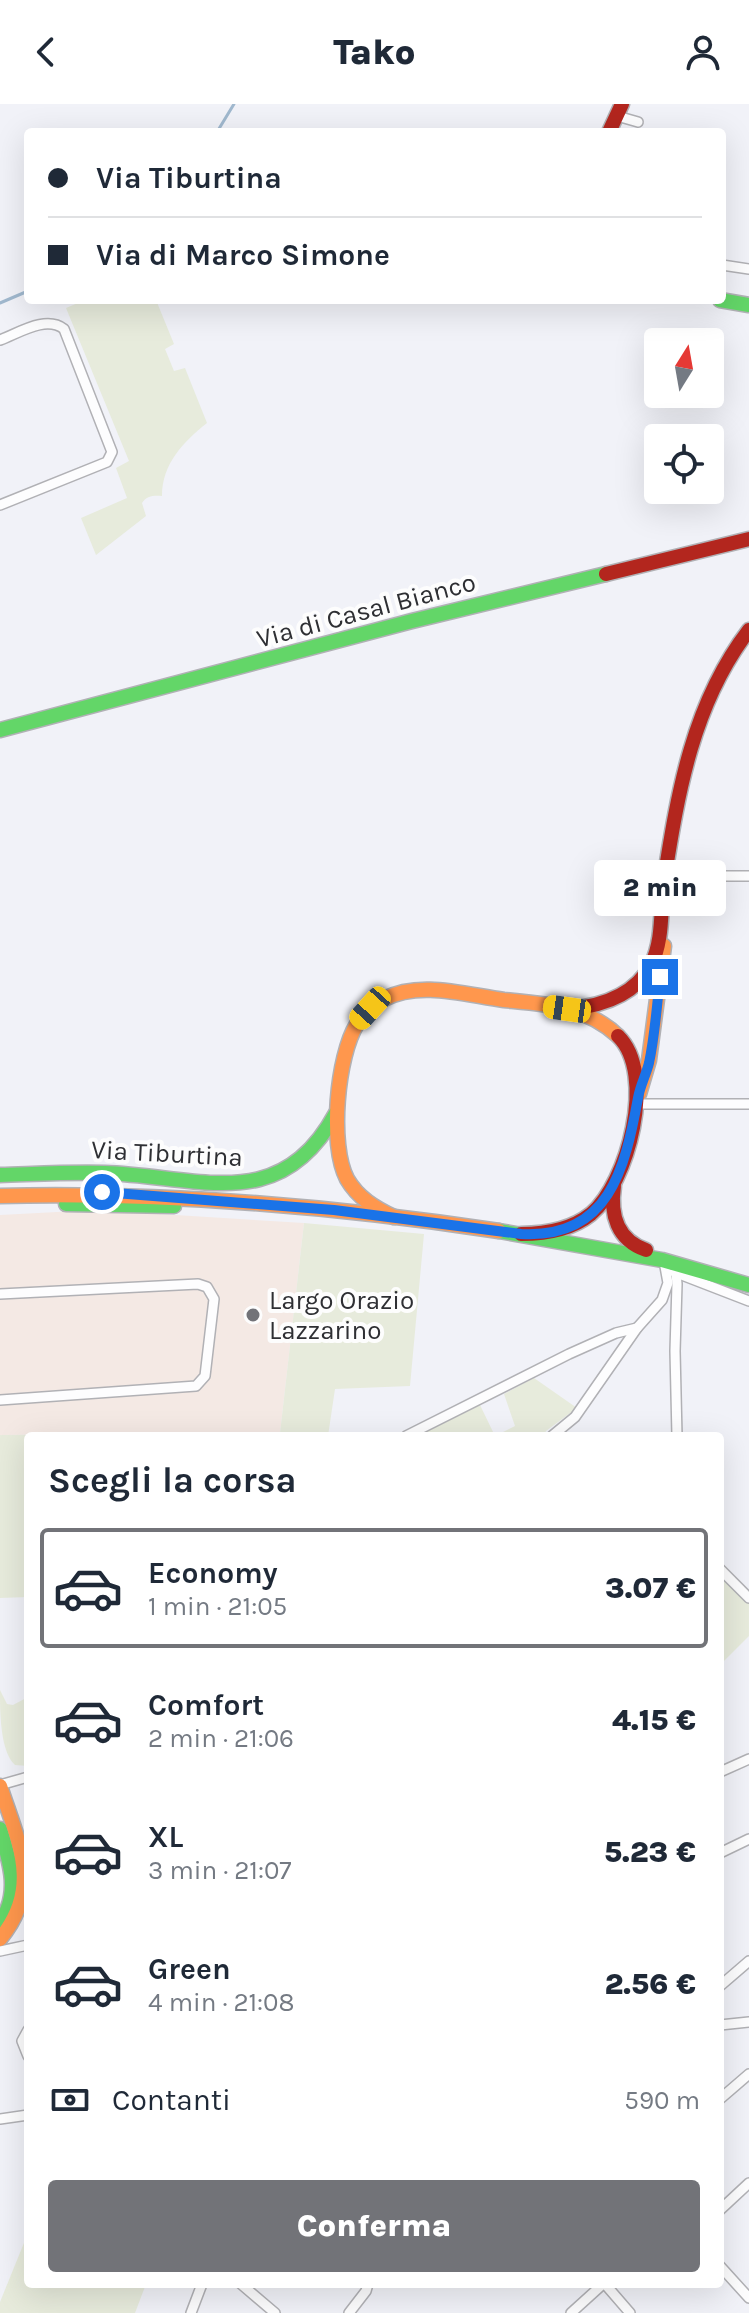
<!DOCTYPE html>
<html lang="it">
<meta charset="utf-8">
<style>
:root{--surface:#fff;--page:#f2f2f3;--text:#1f2937;--muted:#747a83;--line:#e0e1e3;--accent:#727378}
body{margin:0;font-family:Karla,sans-serif;background:var(--page);color:var(--text);height:100vh;display:flex;flex-direction:column;font-size:30px;white-space:nowrap}
*{box-sizing:border-box;margin:0}
p{font-size:26px;color:var(--muted)}
.icon{flex:none;width:44px;height:44px;fill:none;stroke:currentColor;stroke-width:2;stroke-linecap:round;stroke-linejoin:round}
.map{position:relative;flex:1;overflow:hidden}
.drawer{position:absolute;left:24px;top:1328px;width:700px;height:856px;display:flex;flex-direction:column;background:var(--surface);border-radius:8px;box-shadow:0 8px 32px #0002}
.drawer>*{flex:none}
.hud{position:absolute;left:24px;top:24px;width:702px;height:176px;border-radius:8px;box-shadow:0 8px 32px #0002;display:grid;align-content:center;height:176px;padding:0 24px;background:var(--surface)}
.needle{width:52px;rotate:11deg}
.fabs{position:absolute;left:644px;top:224px;display:grid;gap:16px}
.fabs a{display:grid;place-items:center;width:80px;height:80px;border-radius:8px;background:var(--surface);box-shadow:0 8px 32px #0002;font-size:40px}
.end{position:absolute;width:36px;height:36px;margin:-18px;border:10px solid #1a73e8;background:#fff;box-shadow:0 0 0 4px #fff}
.from{border-radius:50%}
.bubble{position:absolute;height:56px;border-radius:8px;background:var(--surface);box-shadow:0 8px 32px #0002;font-size:26px;font-weight:800;line-height:56px;text-align:center}
.car{position:absolute;width:24px;height:48px;margin:-24px -12px;border-radius:10px;box-shadow:0 0 6px 2px #0007;background:linear-gradient(#f5c518 24%,#345 0 40%,#f5c518 0 76%,#345 0 86%,#f5c518 0)}
.hud b{display:flex;align-items:center;gap:28px;height:76px;font-size:30px}
.hud b+b{border-top:2px solid var(--line)}
.hud i{width:20px;height:20px;background:var(--text)}
ul{padding:0;list-style:none}
li{display:flex;align-items:center;gap:24px;height:120px;margin:0 16px 12px;padding:0 8px;border:4px solid transparent;border-radius:8px}
li div{flex:1}
li b{display:block;font-size:30px}
li em{font-style:normal;font-weight:800}
li.active{border-color:var(--accent)}
li>.icon{width:72px;height:72px;stroke-width:1.5}
h2{padding:0 24px;font-size:36px;line-height:96px}
.pay{display:flex;align-items:center;gap:20px;height:88px;padding:0 24px;font-size:30px}
.pay p{margin-inline-start:auto}
.primary-button{display:flex;gap:16px;margin-top:auto;padding:16px 24px}
.primary-button a{flex:1;height:92px;border-radius:8px;background:var(--accent);color:#fff;font-size:32px;font-weight:800;line-height:92px;text-align:center}
header{display:flex;justify-content:space-between;align-items:center;height:104px;padding:0 24px;background:var(--surface);font-size:36px;font-weight:800}
.map>svg:first-child{display:block}
.commercial{fill:#f4e9e4}
.green{fill:#e7ebdc}
.lines{fill:none;stroke-linecap:round;stroke-linejoin:round}
.stream{stroke:#a0b8ce;stroke-width:3}
.street-casing{stroke:#b1b1b5;stroke-width:12}
.fast-casing{stroke:#b1b1b5;stroke-width:17}
.slow-casing{stroke:#b1b1b5;stroke-width:17}
.jam-casing{stroke:#b1b1b5;stroke-width:17}
.street{stroke:#fdfdfe;stroke-width:9}
.fast{stroke:#63d668;stroke-width:14}
.slow{stroke:#ff974d;stroke-width:14}
.jam{stroke:#b3261e;stroke-width:14}
.route{stroke:#1a73e8;stroke-width:10}
.poi-dot{fill:#727378;stroke:#fdfdfd;stroke-width:3}
.labels{text-anchor:middle;stroke-width:8;stroke-linejoin:round;paint-order:stroke}
.street-label{font-size:26px;fill:#2e2f33;stroke:#fdfdfd}
.poi-label{font-size:26px;fill:#2e2f33;stroke:#fdfdfd;text-anchor:start}
</style>
<header><svg class="icon" aria-label="back" viewBox="0 0 24 24"><path d="M15 5l-7 7 7 7"/></svg>Tako<svg class="icon" aria-label="person" viewBox="0 0 24 24"><circle cx="12" cy="8" r="4"/><path d="M4 21q1-7 8-7t8 7"/></svg></header>
<div class="map">
<svg width="749" height="2209" viewBox="0 0 749 2209">
<rect width="100%" height="100%" fill="#f1f2f8"/>
<path class="commercial" d="M95,1106L304,1119L280,1329L0,1331V1111Z"/>
<g class="green">
<path d="M85,196H156L174,240L165,245L174,267L185,264L207,319C183,338 162,360 162,392C154,391 146,392 142,399L146,412L96,451L81,414L127,394L116,364L129,357L66,204Z"/>
<path d="M304,1119L424,1130L410,1282L335,1285L328,1332H28V1493L0,1494V1331L280,1329Z"/>
<path d="M534,1274L577,1304L546,1327L544,1332H417L480,1301L495,1332L515,1322L504,1290Z"/>
<path d="M720,1467L749,1497V1532L720,1561Z"/>
<path d="M0,1586L7,1600L13,1601L28,1593V1662L15,1661C0,1647 0,1608 0,1586Z"/>
<path d="M28,2129V2180H146L135,2209H0V2198Z"/>
</g>
<g class="lines">
<g class="stream">
<path d="M217,28L234,0"/>
<path d="M0,199L28,187"/>
</g>
<g class="street-casing">
<g id="street">
<path d="M617,12L638,18"/>
<path d="M722,161L749,165"/>
<path d="M0,236C19,229 46,211 64,225L112,348L107,358L0,401"/>
<path d="M672,772H749"/>
<path d="M637,1000H749"/>
<path d="M675,1159L677,1180L675,1247L677,1332"/>
<path d="M674,1168L749,1197"/>
<path d="M0,1190L198,1180L207,1183L214,1195L205,1272L196,1282L0,1296"/>
<path d="M406,1332L569,1250L616,1229L637,1224"/>
<path d="M552,1332L575,1313L637,1224L662,1196L668,1179L664,1157"/>
<path d="M720,1465L749,1494"/>
<path d="M720,1668L749,1655"/>
<path d="M0,1681L28,1673"/>
<path d="M720,1749L749,1735"/>
<path d="M0,1847L28,1841"/>
<path d="M720,1882L749,1857"/>
<path d="M720,1921L749,1918"/>
<path d="M28,1926L22,1937L28,1952"/>
<path d="M720,1995L749,1970"/>
<path d="M0,2015L28,2011"/>
<path d="M720,2106L749,2079"/>
<path d="M720,2162L749,2194"/>
<path d="M241,2180L275,2209"/>
<path d="M605,2180L630,2209"/>
<path d="M191,2209L202,2180"/>
<path d="M349,2209L366,2187L368,2180"/>
<path d="M571,2209L603,2180"/>
</g>
</g>
<g class="fast-casing">
<g id="fast">
<path d="M720,196L749,201"/>
<path d="M0,626L412,517L606,470"/>
<path d="M0,1071C35,1070 70,1068 105,1069C200,1072 280,1112 336,1009"/>
<path d="M66,1100L174,1102"/>
<path d="M499,1127L662,1156L749,1181"/>
<path d="M0,1725C10,1758 21,1789 0,1819"/>
</g>
</g>
<g class="slow-casing">
<g id="slow">
<path d="M639,990L649,956L664,842"/>
<path d="M0,1092C168,1088 333,1102 499,1127"/>
<path d="M394,1113C375,1104 358,1094 347,1075C329,1041 337,952 357,920C363,909 373,900 384,895C420,876 466,891 504,896C546,900 587,902 618,932"/>
<path d="M0,1682C18,1738 43,1783 0,1835"/>
</g>
</g>
<g class="jam-casing">
<g id="jam">
<path d="M609,28L622,0"/>
<path d="M606,470L749,435"/>
<path d="M569,905C602,902 635,891 651,861C664,835 660,804 664,777C678,687 693,599 749,526"/>
<path d="M614,1082C610,1110 617,1136 646,1146"/>
<path d="M521,1130C546,1130 571,1126 591,1110C628,1079 657,970 618,932"/>
</g>
</g>
<use href="#street" class="street"/>
<use href="#fast" class="fast"/>
<use href="#slow" class="slow"/>
<use href="#jam" class="jam"/>
</g>
<g class="lines">
<path class="route" d="M102,1088L334,1106L521,1130C609,1135 625,1065 638,994C640,982 646,971 649,959C655,931 657,901 660,873"/>
</g>
<circle class="poi-dot" cx="253" cy="1211" r="8"/>
<g class="labels">
<g class="street-label">
<text transform="translate(366 506) rotate(-15)" y="9">Via di Casal Bianco</text>
<text transform="translate(167 1049) rotate(3)" y="9">Via Tiburtina</text>
</g>
<g class="poi-label">
<text x="269" y="1205">Largo Orazio<tspan x="269" dy="30">Lazzarino</tspan></text>
</g>
</g>
</svg>
<div class="fabs">
<a><svg class="needle" viewBox="-14 -14 28 28"><path d="M0-13l5 13h-10z" fill="#e53935"/><path d="M0 13l5-13h-10z" fill="#747a83"/></svg></a>
<a><svg class="icon" aria-label="locate" viewBox="0 0 24 24"><circle cx="12" cy="12" r="6"/><path d="M12 2v4M12 18v4M2 12h4M18 12h4"/></svg></a>
</div>
<i class="end from" style="left:102px;top:1088px"></i>
<i class="end" style="left:660px;top:873px"></i>
<div class="bubble" style="left:594px;top:756px;width:132px">2 min</div>
<i class="car" style="left:370px;top:904px;rotate:222deg"></i>
<i class="car" style="left:567px;top:905px;rotate:278deg"></i>
<div class="hud">
<b><i class="from"></i>Via Tiburtina</b>
<b><i></i>Via di Marco Simone</b>
</div>
<section class="drawer">
<h2>Scegli la corsa</h2>
<ul>
<li class="active"><svg class="icon" aria-label="car" viewBox="0 0 24 24"><path d="M5 17H2v-5l4-1 3-4h7l3 4 3 1v5h-3M9 17h6M6 11h13"/><circle cx="7" cy="17" r="2"/><circle cx="17" cy="17" r="2"/></svg><div><b>Economy</b><p>1 min · 21:05</p></div><em>3.07 €</em></li>
<li><svg class="icon" aria-label="car" viewBox="0 0 24 24"><path d="M5 17H2v-5l4-1 3-4h7l3 4 3 1v5h-3M9 17h6M6 11h13"/><circle cx="7" cy="17" r="2"/><circle cx="17" cy="17" r="2"/></svg><div><b>Comfort</b><p>2 min · 21:06</p></div><em>4.15 €</em></li>
<li><svg class="icon" aria-label="car" viewBox="0 0 24 24"><path d="M5 17H2v-5l4-1 3-4h7l3 4 3 1v5h-3M9 17h6M6 11h13"/><circle cx="7" cy="17" r="2"/><circle cx="17" cy="17" r="2"/></svg><div><b>XL</b><p>3 min · 21:07</p></div><em>5.23 €</em></li>
<li><svg class="icon" aria-label="car" viewBox="0 0 24 24"><path d="M5 17H2v-5l4-1 3-4h7l3 4 3 1v5h-3M9 17h6M6 11h13"/><circle cx="7" cy="17" r="2"/><circle cx="17" cy="17" r="2"/></svg><div><b>Green</b><p>4 min · 21:08</p></div><em>2.56 €</em></li>
</ul>
<div class="pay"><svg class="icon" aria-label="cash" viewBox="0 0 24 24"><path d="M3 7h18v10H3z"/><circle cx="12" cy="12" r="2"/></svg>Contanti<p>590 m</p></div>
<div class="primary-button"><a>Conferma</a></div>
</section>
</div>
